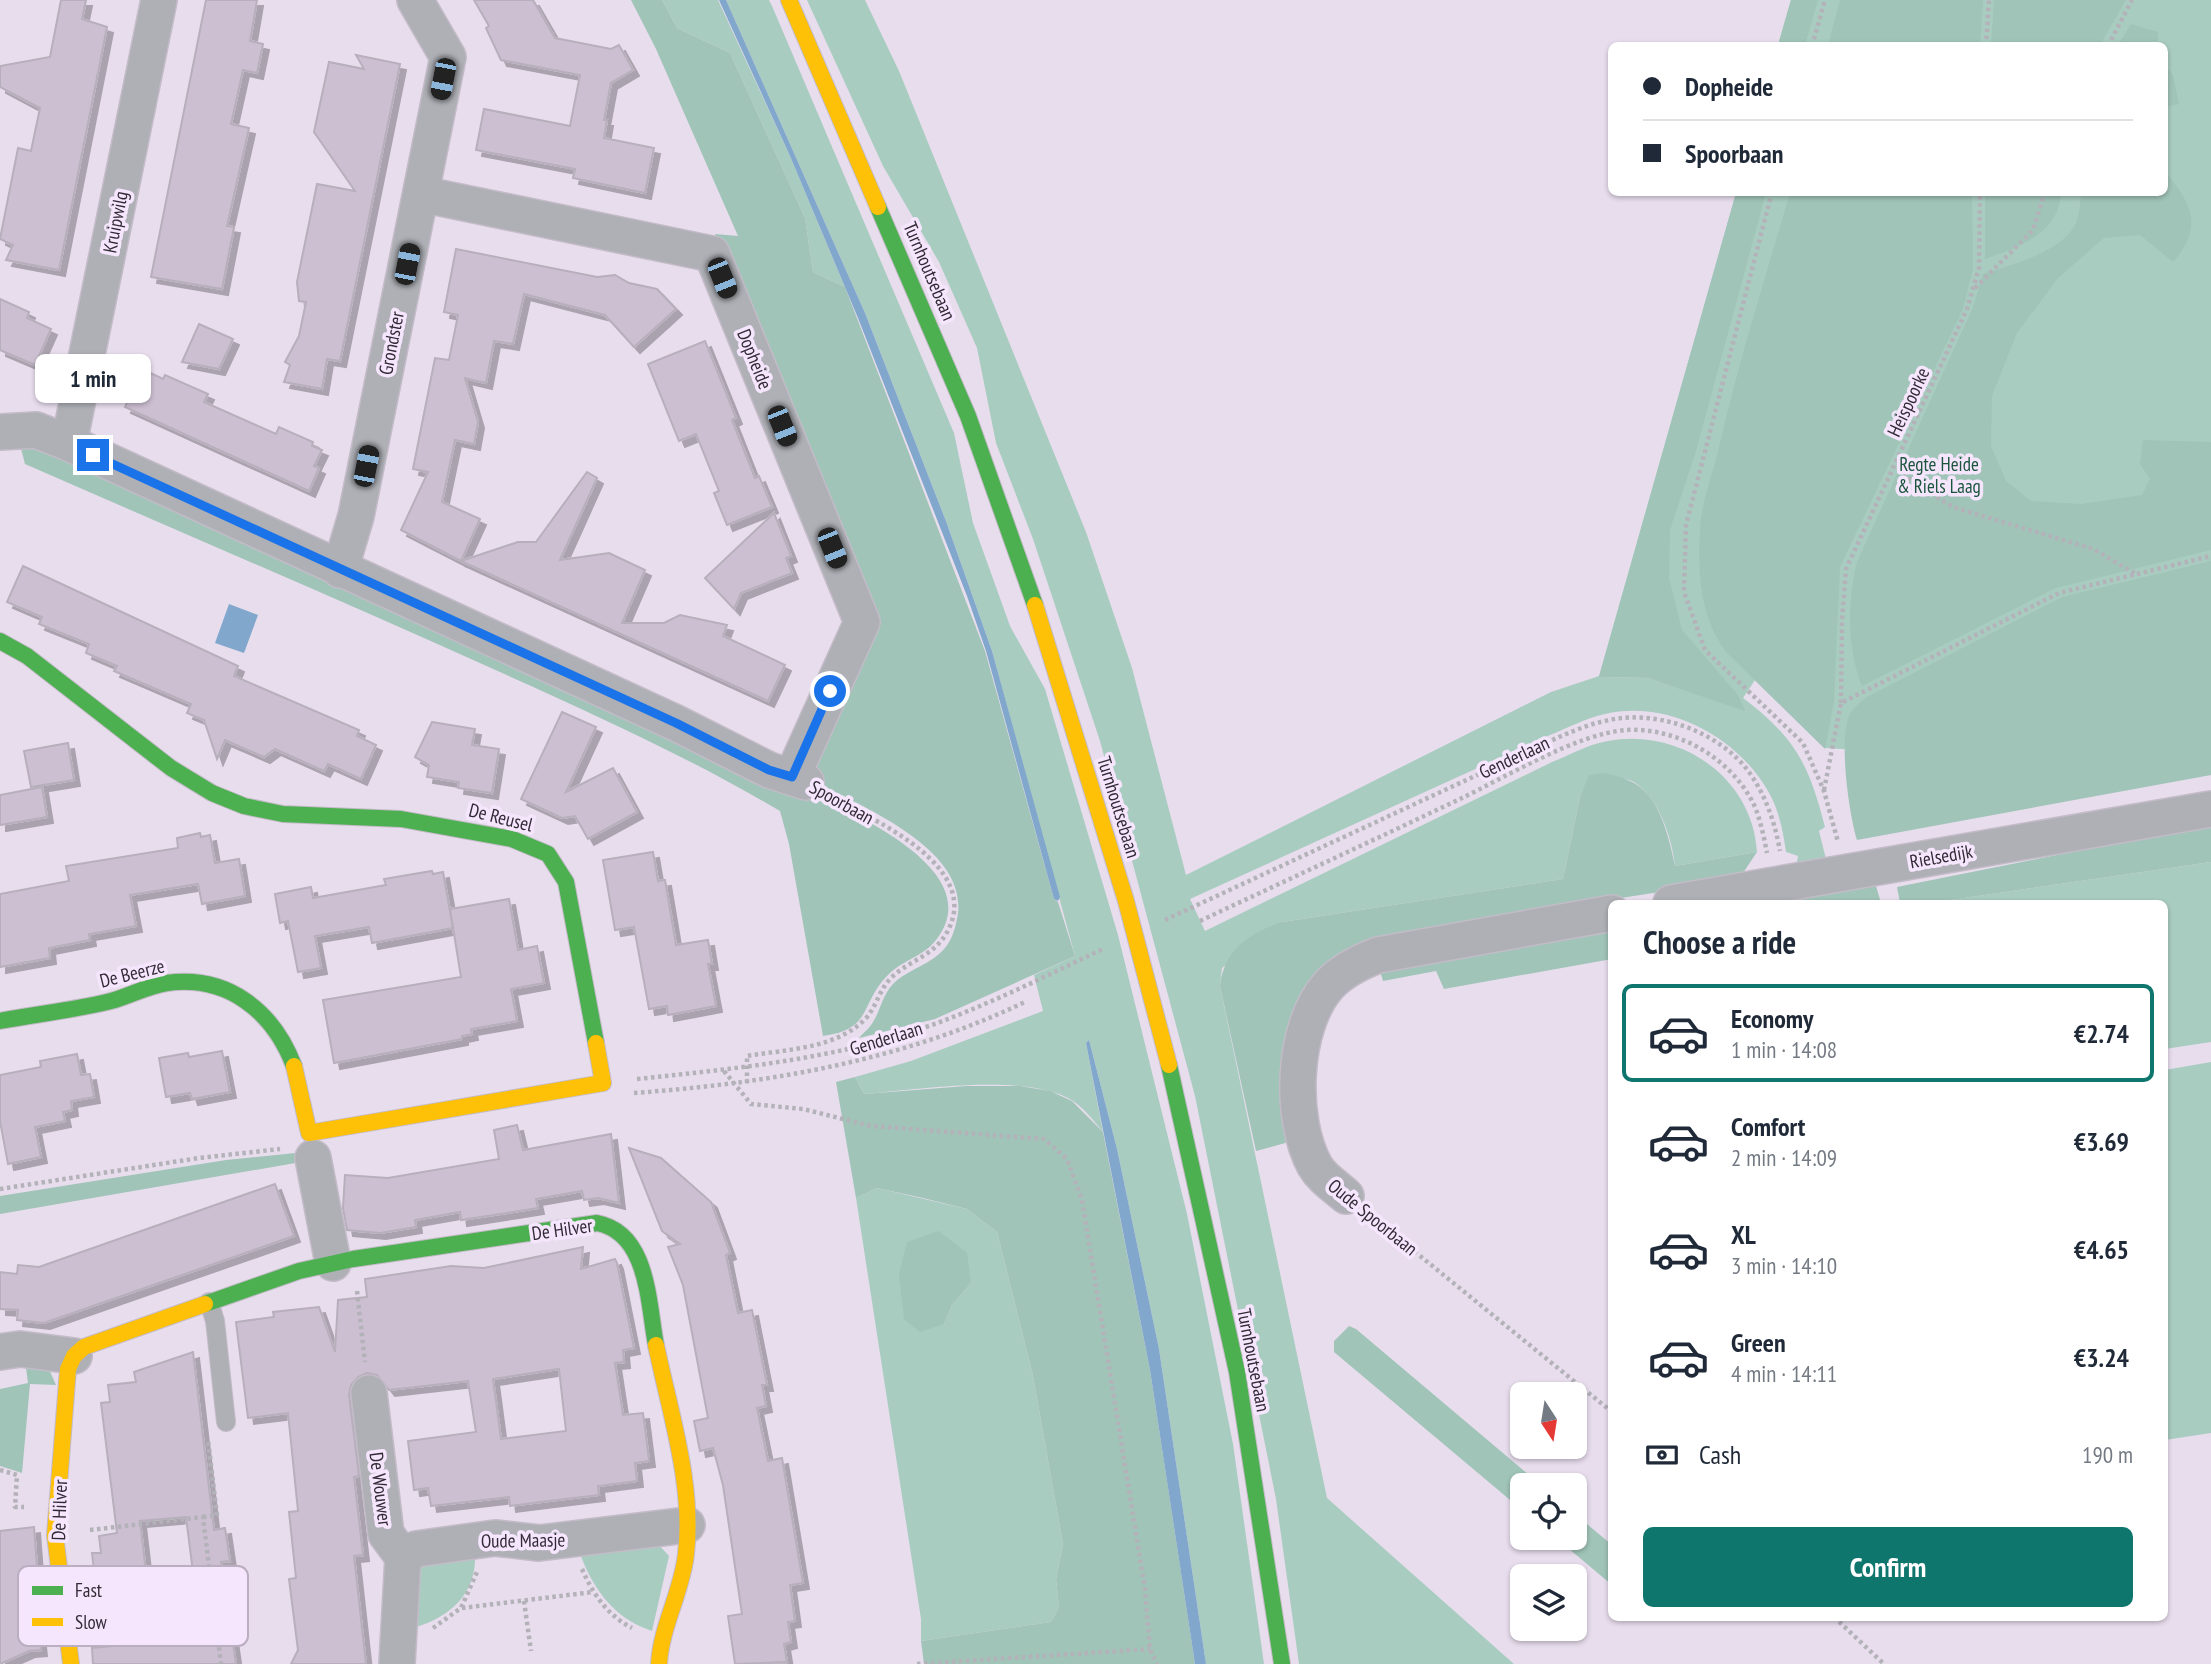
<!DOCTYPE html>
<meta charset="utf-8">
<style>
:root{--surface:#fff;--page:#f2f2f3;--text:#1f2937;--muted:#747a83;--line:#e0e1e3;--accent:#0f766e}
body{margin:0;font-family:"PT Sans Narrow",sans-serif;background:var(--page);color:var(--text);height:100vh;display:flex;flex-direction:column;font-size:26px;white-space:nowrap}
*{box-sizing:border-box;margin:0}
p{font-size:23px;color:var(--muted)}
.icon{flex:none;width:38px;height:38px;fill:none;stroke:currentColor;stroke-width:2;stroke-linecap:round;stroke-linejoin:round}
.map{position:relative;flex:1;overflow:hidden}
.panel{position:absolute;left:1608px;top:900px;width:560px;height:721px;display:flex;flex-direction:column;background:var(--surface);border-radius:10px;box-shadow:0 2px 5px #0004}
.panel>*{flex:none}
.hud{position:absolute;left:1608px;top:42px;width:560px;height:154px;border-radius:10px;box-shadow:0 2px 5px #0004;display:grid;align-content:center;height:154px;padding:0 35px;background:var(--surface)}
.needle{width:46px;rotate:168deg}
.buttons{position:absolute;left:1510px;top:1382px;display:grid;gap:14px}
.buttons a{display:grid;place-items:center;width:77px;height:77px;border-radius:10px;background:var(--surface);box-shadow:0 2px 5px #0004;font-size:35px}
.end{position:absolute;width:32px;height:32px;margin:-16px;border:9px solid #1a73e8;background:#fff;box-shadow:0 0 0 4px #fff}
.from{border-radius:50%}
.bubble{position:absolute;height:49px;border-radius:10px;background:var(--surface);box-shadow:0 2px 5px #0004;font-size:23px;font-weight:700;line-height:49px;text-align:center}
.car{position:absolute;width:21px;height:42px;margin:-21px -10px;border-radius:9px;box-shadow:0 0 5px 2px #0007;background:linear-gradient(#222 24%,#8ab4d8 0 40%,#222 0 76%,#8ab4d8 0 86%,#222 0)}
.hud b{display:flex;align-items:center;gap:24px;height:66px;font-size:26px}
.hud b+b{border-top:2px solid var(--line)}
.hud i{width:18px;height:18px;background:var(--text)}
ul{padding:0;list-style:none}
li{display:flex;align-items:center;gap:21px;height:98px;margin:0 14px 10px;padding:0 21px;border:4px solid transparent;border-radius:10px}
li div{flex:1}
li b{display:block;font-size:26px}
li em{font-style:normal;font-weight:700}
li.selected{border-color:var(--accent)}
li>.icon{width:63px;height:63px;stroke-width:1.5}
h2{padding:0 35px;font-size:32px;line-height:84px}
.pay{display:flex;align-items:center;gap:18px;height:77px;padding:0 35px;font-size:26px}
.pay p{margin-inline-start:auto}
.button{display:flex;gap:14px;margin-top:auto;padding:14px 35px}
.button a{flex:1;height:80px;border-radius:10px;background:var(--accent);color:#fff;font-size:28px;font-weight:700;line-height:80px;text-align:center}
.map>svg:first-child{display:block}
.green{fill:#a9ccc0;fill-rule:evenodd}
.forest{fill:#a0c4b8}
.water{fill:#81a7cc}
.building{fill:#ccbfd2;stroke:#b7afbb;stroke-width:2;fill-rule:evenodd;filter:url(#shadow)}
.lines{fill:none;stroke-linecap:round;stroke-linejoin:round}
.lane-casing{stroke:#c3bbc7;stroke-width:20}
.street-casing{stroke:#c3bbc7;stroke-width:38}
.fast-casing{stroke:#c3bbc7;stroke-width:18}
.slow-casing{stroke:#c3bbc7;stroke-width:18}
.path{stroke:#b4b2b9;stroke-width:4.5;stroke-dasharray:3.5 3.5;stroke-linecap:butt}
.lane{stroke:#aeb0b6;stroke-width:18}
.street{stroke:#aeb0b6;stroke-width:35}
.fast{stroke:#4caf50;stroke-width:16}
.slow{stroke:#ffc107;stroke-width:16}
.route{stroke:#1a73e8;stroke-width:9}
.labels{text-anchor:middle;stroke-width:7;stroke-linejoin:round;paint-order:stroke}
.street-label{font-size:19px;fill:#322b36;stroke:#f6e6fd}
.park-label{font-size:19px;fill:#1b553c;stroke:#f6e6fd}
.key{fill:#f6e6fd;stroke:#bbaec1;stroke-width:2}
.key-label{font-size:19px;fill:#322b36}
</style>
<div class="map">
<svg width="2211" height="1664" viewBox="0 0 2211 1664">
<defs>
<filter id="shadow"><feDropShadow dx="6" dy="6" stdDeviation="0" flood-color="#0004"/></filter>
</defs>
<rect width="100%" height="100%" fill="#e8dded"/>
<g class="green">
<path d="M662,0H718L790,156L845,287L813,272L805,218L730,53L677,28Z"/>
<path d="M726,0H769L772,6L954,433L973,523L1010,626L1045,689L1118,935L1187,1214L1233,1444L1264,1664H1206L1159,1349L1117,1149L1089,1040L1086,1043L1103,1132C1094,1121 1085,1109 1073,1101C1028,1072 917,1090 864,1094L855,1077L911,1061L1043,1011L1034,975L1075,956L992,651L947,524L865,313Z"/>
<path d="M807,0H865L899,71L1086,532L1132,668L1186,875L1551,692L1599,676L1736,193L2165,192V46L1778,45L1791,0H2211V772L1825,748L1755,680L1743,698C1796,738 1809,765 1825,827L1819,831L1827,863L1796,868L1798,856L1786,852C1783,831 1779,810 1768,791C1737,737 1668,699 1605,714C1586,718 1568,728 1550,735L1190,899L1205,931L1552,762C1570,755 1589,744 1608,741C1680,727 1753,778 1757,852L1675,866C1672,838 1659,798 1634,782C1623,776 1602,777 1590,775L1580,797L1563,879L1282,922L1222,968L1220,986L1327,1498L1514,1664H1299L1276,1499L1195,1096L1100,741L1033,539L996,443L977,348L939,262L883,166ZM1660,673L1707,697L1648,678L1603,677Z"/>
<path d="M2211,862V1042L2165,1049V903H1930Z"/>
<path d="M2211,1062V1433L2165,1440V1070Z"/>
<path d="M877,1188L967,1209L997,1232L1033,1376L1063,1544L1056,1579L1059,1607L1051,1622L921,1641V1619L856,1198ZM907,1242L971,1283L952,1305L944,1324Z"/>
<path d="M657,1543L669,1556L652,1631C612,1618 591,1586 578,1548Z"/>
<path d="M475,1551C478,1597 446,1620 406,1630L414,1564Z"/>
</g>
<g class="forest">
<path d="M631,0H662L677,28L730,53L805,218L813,272L845,287L985,651L1054,899L1058,902L1075,956L935,1019L859,1038C863,1033 870,1028 873,1022C881,1009 882,996 893,984C908,969 931,965 945,948C953,938 956,926 958,913C966,846 857,805 808,778L874,625L715,234L738,236L656,49Z"/>
<path d="M1791,0H1818L1805,45H1778Z"/>
<path d="M1840,0H1983L1980,45H1828Z"/>
<path d="M1994,0H2126L2100,45H1991Z"/>
<path d="M2131,24L2158,32V45H2118Z"/>
<path d="M2165,66L2173,75L2179,104L2165,107Z"/>
<path d="M2165,171C2192,204 2204,227 2173,262L2140,235L2104,238L2058,278L2017,333L1992,396L1991,446L2006,481L2031,501L2081,504L2142,495L2150,479L2140,464L2143,440L2211,442V550L2056,588L1862,686C1847,650 1847,601 1857,562L1973,307L1983,274C2011,265 2067,251 2077,220C2080,212 2080,201 2081,193L2165,192Z"/>
<path d="M1736,193H1766L1696,451L1670,530L1669,578L1682,630L1738,695L1745,711L1648,678L1599,677Z"/>
<path d="M1790,193H1972L1973,269L1963,309L1840,567L1834,702L1825,749L1726,652C1699,615 1698,573 1700,529C1701,504 1712,476 1718,451C1738,364 1765,278 1790,193Z"/>
<path d="M1985,193H2061C2059,234 2018,247 1985,259Z"/>
<path d="M32,440L804,787C848,813 991,869 936,940C924,956 903,960 889,974C859,1003 874,1029 823,1036L789,844L780,811C687,756 589,712 491,668C336,598 180,532 25,464L19,441Z"/>
<path d="M2211,561V775L1857,840C1849,814 1838,738 1850,714C1852,709 1860,703 1865,698L2062,597Z"/>
<path d="M1604,773C1612,775 1622,777 1630,781C1660,794 1669,838 1675,866L1757,852L1741,876L1705,885L1511,915L1341,962L1289,1142L1256,1151L1220,986C1224,949 1250,933 1282,922L1563,879L1580,797L1589,775Z"/>
<path d="M2211,824V862L1930,903H1900L1897,887Z"/>
<path d="M1876,886L1881,903H1781Z"/>
<path d="M1612,932V959L1444,989L1436,971L1383,981L1380,971Z"/>
<path d="M855,1077L864,1094L966,1086H1020L1050,1091L1072,1101L1103,1132L1150,1370L1195,1664H924L921,1641L1051,1622L1059,1607L1056,1579L1063,1544L1033,1376L997,1232L967,1209L923,1198L877,1188L856,1198L836,1082Z"/>
<path d="M305,1152L307,1161L0,1214V1196L226,1160Z"/>
<path d="M939,1231L967,1253L971,1283L952,1305L944,1324L920,1332L904,1319L899,1275L907,1242Z"/>
<path d="M1349,1326L1356,1329L1542,1486H1522V1510L1334,1352V1341Z"/>
<path d="M25,1360L48,1367L56,1385L30,1384L22,1473L0,1466V1389L28,1383Z"/>
<path d="M1575,1514L1612,1545V1585L1556,1538H1575Z"/>
</g>
<g class="water">
<path d="M719,0H726L865,313L947,524L992,651L1060,897L1058,901L1054,899L986,651L967,596L858,318L790,156Z"/>
<path d="M229,604L258,615L244,653L215,643Z"/>
<path d="M1089,1040L1117,1149L1159,1349L1206,1664H1195L1150,1370L1086,1043Z"/>
</g>
<g class="building">
<path d="M61,0H86L82,19L107,27L59,270L6,260L13,245L0,239L18,148L31,151L40,108L0,87V66L50,57Z"/>
<path d="M206,0H257L250,41L263,44L257,73L243,70L231,124L249,128L227,226L234,227L222,289L151,277Z"/>
<path d="M474,0H533L555,38L611,49L619,45L633,70L611,83L604,120H607L604,138L654,148L645,193L573,178L575,169L476,150L484,109L570,126L580,75L501,60L486,28L489,26Z"/>
<path d="M356,55L400,64L340,361L327,359L322,389L284,382L290,365L285,362L299,336L306,302L299,301L297,282L317,184L355,191L314,132L329,62L364,69Z"/>
<path d="M456,249L597,277L615,275L629,283L657,289L676,309L634,347L605,315L524,294L513,344L494,341L486,383L465,378L478,422L474,444L455,440L442,502L480,519L461,561L401,530L428,472L413,469L435,358L449,360L458,315L444,312Z"/>
<path d="M0,299L29,312L27,318L51,329L35,365L0,350Z"/>
<path d="M199,324L233,339L219,369L182,362Z"/>
<path d="M705,341L736,418L732,420L755,478L759,476L772,507L727,525L714,493L719,491L696,434L679,441L648,364Z"/>
<path d="M142,369L163,379L165,375L208,394L204,402L276,434L279,427L313,442L312,446L322,450L314,466L319,468L309,491L125,407Z"/>
<path d="M587,472L597,478L560,560L609,553L645,570L622,623H664L680,615L727,625L723,636L785,665L768,701L461,561L518,542H536Z"/>
<path d="M774,513L791,556L786,558L792,573L741,593L734,609L705,578Z"/>
<path d="M23,566L238,666L234,676L359,730L357,736L376,745L361,779L328,764L324,771L275,749L264,757L225,740L217,759L204,720L187,713L191,704L114,671L117,666L86,653L89,644L39,624L42,617L7,602Z"/>
<path d="M562,712L596,727L566,792L613,768L637,812L588,839L575,816L562,818L521,799Z"/>
<path d="M432,722L475,729L472,745L499,749L492,793L458,788L459,782L427,777L429,765L415,757Z"/>
<path d="M68,743L74,780L31,787L24,751Z"/>
<path d="M42,787L47,817L0,825V795Z"/>
<path d="M200,833L201,837L210,835L215,863L239,859L245,896L202,904L198,884L130,895L136,926L89,934L90,940L49,948L50,958L0,967V894L69,881L66,866L178,848L177,838Z"/>
<path d="M653,852L658,881L665,880L676,945L708,940L712,964H708L716,1006L668,1015L667,1006L649,1009L634,927L615,930L603,860Z"/>
<path d="M432,871L433,874L443,872L453,928L372,943L369,927L315,936L321,968L298,972L288,921L280,923L275,894L311,887L313,898L386,885L384,879Z"/>
<path d="M509,899L518,950L537,946L544,983L511,989L517,1021L471,1029L472,1034L462,1036V1039L334,1063L323,1000L461,977L450,909Z"/>
<path d="M222,1051L230,1092L192,1099L190,1093L166,1097L159,1058L188,1053L189,1057Z"/>
<path d="M77,1054L81,1075L90,1074L94,1097L71,1101L72,1110L63,1112L65,1121L35,1127L41,1157L8,1164L0,1121V1075L41,1067L40,1061Z"/>
<path d="M517,1125L523,1150L611,1134L619,1203L598,1198L584,1200L582,1191L536,1199L538,1208L513,1212L461,1220L460,1212L415,1220L416,1227L380,1233L347,1230L343,1208L345,1175L388,1178L499,1159L494,1130Z"/>
<path d="M629,1148L661,1158L711,1202L730,1253L726,1255L738,1313L752,1310L767,1385H762L766,1406L757,1408L768,1461L782,1458L803,1583L790,1585L795,1621L788,1622L791,1642L784,1644L787,1662L735,1664L728,1616L742,1614L723,1485L713,1448L700,1451L694,1421L708,1418L683,1285L668,1247L680,1244L662,1231Z"/>
<path d="M275,1184L294,1236L44,1323L17,1320L18,1310L0,1309V1272L17,1274L18,1265L39,1267Z"/>
<path d="M583,1247L581,1269L615,1259L617,1263L634,1348L623,1350L624,1362L615,1363L623,1415L643,1413L649,1461L635,1463L637,1481L598,1486L599,1495L549,1501L510,1506L509,1497L431,1506L428,1488L414,1490L408,1441L476,1432L468,1381L389,1390L377,1375L367,1373L358,1377L351,1385L349,1395L359,1476L354,1477L363,1555L354,1556L366,1664H291L298,1650L289,1579L296,1578L289,1512L298,1511L288,1413L248,1418L236,1322L274,1317L273,1312L319,1307L335,1352L338,1300L367,1297L365,1279L451,1266L484,1268ZM559,1369L566,1431L501,1439L493,1379Z"/>
<path d="M193,1352L214,1530L225,1528L230,1561L221,1562L236,1664H93L92,1648L112,1646L110,1630L101,1631L92,1553H101L99,1536L117,1533L101,1403L110,1402L108,1385L136,1382L134,1372ZM186,1517L201,1635L154,1640L140,1521Z"/>
<path d="M34,1527L37,1567L32,1568L41,1650L29,1651L0,1664V1531Z"/>
</g>
<g class="lines">
<g class="lane-casing">
<path id="lane" d="M209,1302L215,1321L226,1422"/>
</g>
<g class="street-casing">
<g id="street">
<path d="M421,194L712,254L862,622L792,777"/>
<path d="M0,432L36,430L69,443L676,723L769,770L806,782"/>
<path d="M69,443L159,0"/>
<path d="M340,570L356,516L448,57L415,0"/>
<path d="M1671,903L2211,809"/>
<path d="M313,1158L333,1263"/>
<path d="M1346,1196C1336,1187 1322,1178 1315,1166C1289,1119 1292,1027 1328,986C1341,971 1360,962 1378,955L1612,913"/>
<path d="M0,1352L20,1349L74,1356"/>
<path d="M369,1393L386,1534L403,1557L397,1664"/>
<path d="M403,1557L416,1549L495,1538L539,1543L687,1525"/>
</g>
</g>
<g class="fast-casing">
<g id="fast">
<path d="M878,207L968,416L1035,605"/>
<path d="M0,641L27,656L171,768L212,793L244,806L283,814L401,819L512,839L548,854L566,882L596,1043"/>
<path d="M0,1021C37,1014 75,1010 111,1001C130,996 147,986 167,983C228,975 273,1011 294,1066"/>
<path d="M1169,1065L1237,1372L1282,1664"/>
<path d="M205,1304L299,1271L353,1259L597,1223C649,1233 648,1304 656,1345"/>
</g>
</g>
<g class="slow-casing">
<g id="slow">
<path d="M789,0L878,207"/>
<path d="M1035,605L1126,901L1169,1065"/>
<path d="M294,1066L309,1133L603,1083L596,1043"/>
<path d="M656,1345C670,1413 694,1485 686,1554C682,1592 661,1626 659,1664"/>
<path d="M71,1664L55,1535L68,1369L74,1356L84,1347L205,1304"/>
</g>
</g>
<g class="path">
<path d="M1812,46L1825,0"/>
<path d="M1986,46L1989,0"/>
<path d="M2108,46L2132,0"/>
<path d="M1772,192L1686,525L1684,592L1705,650L1803,743L1824,791L1838,842"/>
<path d="M1975,288L2033,230L2045,192"/>
<path d="M1898,459L1910,481L1953,507L2093,549L2136,574"/>
<path d="M1841,703L1842,620L1846,569L1967,309L1979,268L1980,192"/>
<path d="M1824,790L1841,703L2059,593L2211,556"/>
<path d="M1165,920L1559,737C1574,731 1589,724 1605,721C1654,708 1719,731 1749,772C1766,796 1775,823 1780,851"/>
<path d="M1200,921C1287,880 1374,840 1460,799C1506,777 1576,734 1626,730C1678,727 1733,759 1755,807C1761,822 1764,838 1767,853"/>
<path d="M724,1071L751,1104L803,1109L871,1126L1044,1139L1067,1159L1082,1200L1145,1589L1150,1649L1157,1664"/>
<path d="M637,1079C722,1070 805,1062 888,1039C963,1018 1033,982 1103,949"/>
<path d="M747,1083V1056C788,1049 838,1049 867,1017C877,1005 880,988 892,977C910,960 933,956 946,934C985,868 877,822 834,798"/>
<path d="M634,1093C770,1083 902,1061 1027,1001"/>
<path d="M0,1189L199,1158L280,1149"/>
<path d="M1371,1216L1612,1412"/>
<path d="M357,1291L365,1362"/>
<path d="M0,1470L17,1475L15,1507H24"/>
<path d="M203,1517L217,1515L208,1440"/>
<path d="M90,1530L203,1517L221,1664"/>
<path d="M582,1569C593,1594 607,1615 632,1628"/>
<path d="M524,1601L531,1651"/>
<path d="M462,1608L593,1592"/>
<path d="M1834,1617L1884,1664"/>
<path d="M433,1628L461,1608L477,1572"/>
<path d="M917,1664L1150,1649"/>
</g>
<use href="#lane" class="lane"/>
<use href="#street" class="street"/>
<use href="#fast" class="fast"/>
<use href="#slow" class="slow"/>
</g>
<g class="lines">
<path class="route" d="M93,455L676,723L769,770L792,777L830,691"/>
</g>
<g class="labels">
<g class="street-label">
<text transform="translate(115 222) rotate(-79)" y="7">Kruipwilg</text>
<text transform="translate(930 271) rotate(67)" y="7">Turnhoutsebaan</text>
<text transform="translate(391 343) rotate(-79)" y="7">Grondster</text>
<text transform="translate(755 359) rotate(68)" y="7">Dopheide</text>
<text transform="translate(1908 402) rotate(-65)" y="7">Heispoorke</text>
<text transform="translate(1514 757) rotate(-25)" y="7">Genderlaan</text>
<text transform="translate(842 802) rotate(29)" y="7">Spoorbaan</text>
<text transform="translate(1119 807) rotate(73)" y="7">Turnhoutsebaan</text>
<text transform="translate(501 817) rotate(14)" y="7">De Reusel</text>
<text transform="translate(1941 856) rotate(-10)" y="7">Rielsedijk</text>
<text transform="translate(132 973) rotate(-14)" y="7">De Beerze</text>
<text transform="translate(886 1038) rotate(-17)" y="7">Genderlaan</text>
<text transform="translate(1373 1217) rotate(39)" y="7">Oude Spoorbaan</text>
<text transform="translate(562 1229) rotate(-8)" y="7">De Hilver</text>
<text transform="translate(1254 1360) rotate(79)" y="7">Turnhoutsebaan</text>
<text transform="translate(381 1489) rotate(83)" y="7">De Wouwer</text>
<text transform="translate(59 1510) rotate(-88)" y="7">De Hilver</text>
<text transform="translate(523 1540) rotate(-1)" y="7">Oude Maasje</text>
</g>
<g class="park-label">
<text x="1939" y="471">Regte Heide<tspan x="1939" dy="22">&amp; Riels Laag</tspan></text>
</g>
</g>
<rect x="18" y="1566" width="230" height="80" rx="10" class="key"/>
<rect x="32" y="1586" width="31" height="9" fill="#4caf50"/>
<rect x="32" y="1618" width="31" height="8" fill="#ffc107"/>
<g class="key-label">
<text x="75" y="1597">Fast</text>
<text x="75" y="1629">Slow</text>
</g>
</svg>
<div class="buttons">
<a><svg class="needle" viewBox="-14 -14 28 28"><path d="M0-13l5 13h-10z" fill="#e53935"/><path d="M0 13l5-13h-10z" fill="#747a83"/></svg></a>
<a><svg class="icon" aria-label="locate" viewBox="0 0 24 24"><circle cx="12" cy="12" r="6"/><path d="M12 2v4M12 18v4M2 12h4M18 12h4"/></svg></a>
<a><svg class="icon" aria-label="layers" viewBox="0 0 24 24"><path d="M12 4l9 5-9 5-9-5zM3 14l9 5 9-5"/></svg></a>
</div>
<i class="end from" style="left:830px;top:691px"></i>
<i class="end" style="left:93px;top:455px"></i>
<div class="bubble" style="left:35px;top:354px;width:116px">1 min</div>
<i class="car" style="left:443px;top:79px;rotate:191deg"></i>
<i class="car" style="left:407px;top:264px;rotate:11deg"></i>
<i class="car" style="left:722px;top:278px;rotate:158deg"></i>
<i class="car" style="left:782px;top:426px;rotate:158deg"></i>
<i class="car" style="left:366px;top:466px;rotate:11deg"></i>
<i class="car" style="left:832px;top:548px;rotate:158deg"></i>
<div class="hud">
<b><i class="from"></i>Dopheide</b>
<b><i></i>Spoorbaan</b>
</div>
<section class="panel">
<h2>Choose a ride</h2>
<ul>
<li class="selected"><svg class="icon" aria-label="car" viewBox="0 0 24 24"><path d="M5 17H2v-5l4-1 3-4h7l3 4 3 1v5h-3M9 17h6M6 11h13"/><circle cx="7" cy="17" r="2"/><circle cx="17" cy="17" r="2"/></svg><div><b>Economy</b><p>1 min · 14:08</p></div><em>€2.74</em></li>
<li><svg class="icon" aria-label="car" viewBox="0 0 24 24"><path d="M5 17H2v-5l4-1 3-4h7l3 4 3 1v5h-3M9 17h6M6 11h13"/><circle cx="7" cy="17" r="2"/><circle cx="17" cy="17" r="2"/></svg><div><b>Comfort</b><p>2 min · 14:09</p></div><em>€3.69</em></li>
<li><svg class="icon" aria-label="car" viewBox="0 0 24 24"><path d="M5 17H2v-5l4-1 3-4h7l3 4 3 1v5h-3M9 17h6M6 11h13"/><circle cx="7" cy="17" r="2"/><circle cx="17" cy="17" r="2"/></svg><div><b>XL</b><p>3 min · 14:10</p></div><em>€4.65</em></li>
<li><svg class="icon" aria-label="car" viewBox="0 0 24 24"><path d="M5 17H2v-5l4-1 3-4h7l3 4 3 1v5h-3M9 17h6M6 11h13"/><circle cx="7" cy="17" r="2"/><circle cx="17" cy="17" r="2"/></svg><div><b>Green</b><p>4 min · 14:11</p></div><em>€3.24</em></li>
</ul>
<div class="pay"><svg class="icon" aria-label="cash" viewBox="0 0 24 24"><path d="M3 7h18v10H3z"/><circle cx="12" cy="12" r="2"/></svg>Cash<p>190 m</p></div>
<div class="button"><a>Confirm</a></div>
</section>
</div>
